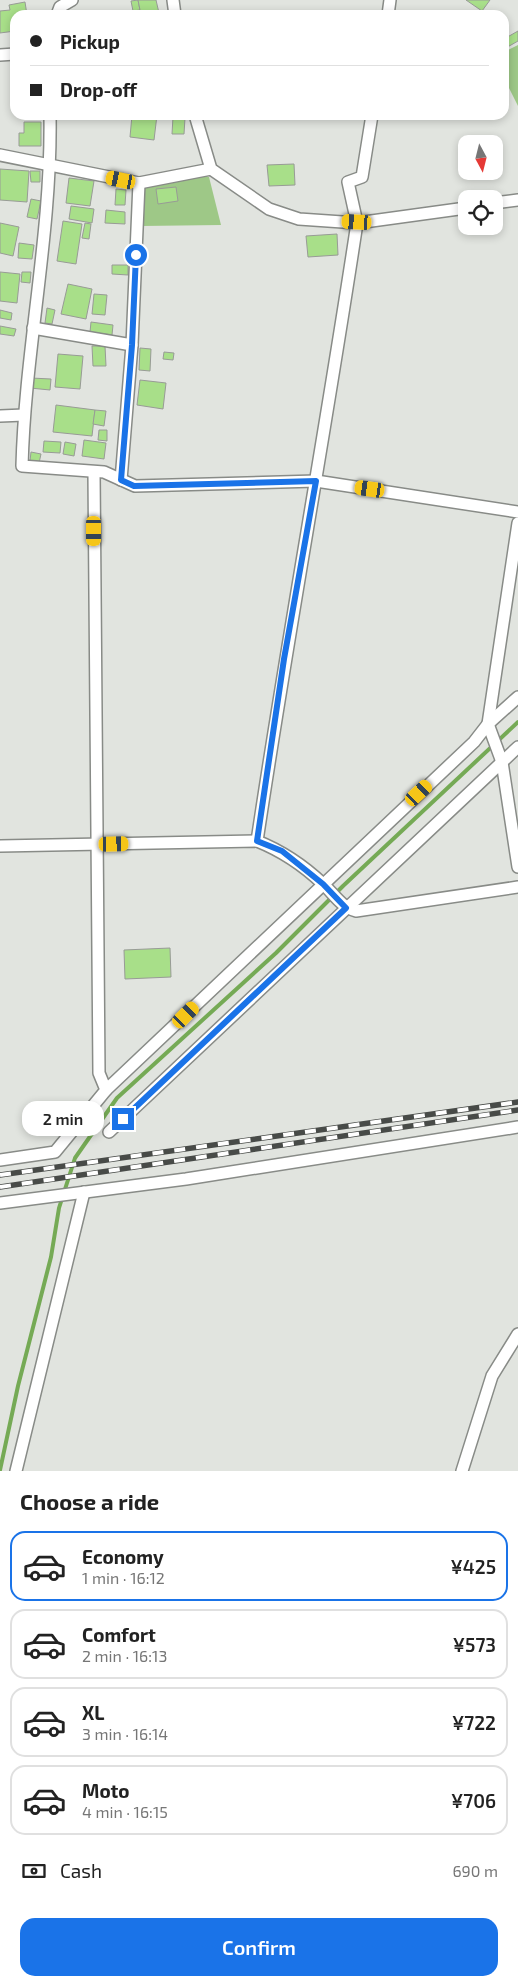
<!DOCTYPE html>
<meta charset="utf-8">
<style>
:root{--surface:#fff;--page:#f6f6f6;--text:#222;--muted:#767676;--line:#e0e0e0;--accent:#1a73e8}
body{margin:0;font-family:"Exo 2",sans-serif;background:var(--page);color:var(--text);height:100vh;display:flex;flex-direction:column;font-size:19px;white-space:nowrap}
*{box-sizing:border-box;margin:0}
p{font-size:16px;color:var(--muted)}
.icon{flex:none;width:28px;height:28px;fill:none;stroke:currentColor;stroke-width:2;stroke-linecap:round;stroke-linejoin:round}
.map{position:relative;height:1471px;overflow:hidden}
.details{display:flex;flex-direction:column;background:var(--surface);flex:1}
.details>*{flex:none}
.guide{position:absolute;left:10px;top:10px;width:499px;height:110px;border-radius:15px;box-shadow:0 2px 8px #0003;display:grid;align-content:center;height:110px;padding:0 20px;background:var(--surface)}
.needle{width:32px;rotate:173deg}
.fabs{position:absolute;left:458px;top:135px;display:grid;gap:10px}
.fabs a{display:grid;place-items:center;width:45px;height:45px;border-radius:10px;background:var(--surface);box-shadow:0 2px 8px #0003;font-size:25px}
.end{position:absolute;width:22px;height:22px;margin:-11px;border:6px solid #1a73e8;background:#fff;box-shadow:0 0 0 2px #fff}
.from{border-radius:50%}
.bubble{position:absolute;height:35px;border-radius:15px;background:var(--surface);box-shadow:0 2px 8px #0003;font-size:16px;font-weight:600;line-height:35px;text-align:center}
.car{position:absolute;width:15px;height:30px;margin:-15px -8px;border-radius:6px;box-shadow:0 0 4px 1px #0007;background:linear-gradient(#f5c518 24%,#345 0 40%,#f5c518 0 76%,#345 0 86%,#f5c518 0)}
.guide b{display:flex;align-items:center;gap:18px;height:48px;font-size:19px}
.guide b+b{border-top:1px solid var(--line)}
.guide i{width:12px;height:12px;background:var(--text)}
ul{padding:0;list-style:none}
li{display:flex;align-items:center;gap:15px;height:70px;margin:0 10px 8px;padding:0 10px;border:2px solid var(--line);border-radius:15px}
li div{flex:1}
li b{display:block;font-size:19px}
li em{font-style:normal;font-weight:600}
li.current{border-color:var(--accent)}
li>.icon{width:45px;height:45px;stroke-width:1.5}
h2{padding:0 20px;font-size:22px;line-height:60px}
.pay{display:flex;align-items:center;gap:12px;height:55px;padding:0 20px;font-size:19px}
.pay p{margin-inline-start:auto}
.action{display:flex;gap:10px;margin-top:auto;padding:10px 20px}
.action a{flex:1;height:58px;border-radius:15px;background:var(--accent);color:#fff;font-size:20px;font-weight:600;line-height:58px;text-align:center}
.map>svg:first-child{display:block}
.green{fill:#9ec887}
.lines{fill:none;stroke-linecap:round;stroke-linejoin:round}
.stream{stroke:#75aa55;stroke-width:4}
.building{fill:#a8df89;stroke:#989b96}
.minor-casing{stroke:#888b87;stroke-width:14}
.minor{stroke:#fff;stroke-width:11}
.rail-casing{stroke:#484b48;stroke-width:5.5}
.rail{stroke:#fff;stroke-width:4;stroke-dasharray:11;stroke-linecap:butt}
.route{stroke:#1a73e8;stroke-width:6}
</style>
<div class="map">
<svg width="518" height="1471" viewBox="0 0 518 1471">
<rect width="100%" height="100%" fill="#e1e4df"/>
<g class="green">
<path d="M518,45V106L504,78V52Z"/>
<path d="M202,175L209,177L221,225L141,226L143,187Z"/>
</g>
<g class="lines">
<path class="stream" d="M0,1470L18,1386L51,1257L59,1208L75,1158L117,1098L276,953L343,886L518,722"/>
</g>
<g class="building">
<path d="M138,0L140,10L133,11L131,1Z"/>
<path d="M138,0H156L159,13L141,15Z"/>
<path d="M466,0H490L482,11Z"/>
<path d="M25,2L27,15H15V31L0,33V11L10,10L9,5Z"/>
<path d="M518,31V41L504,49V39Z"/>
<path d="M132,115H157L154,140L130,137Z"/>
<path d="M173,117L185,118L184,134H172Z"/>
<path d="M24,122H41V146H19V133H24Z"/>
<path d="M294,164L295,185L269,186L267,165Z"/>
<path d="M0,169L29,171L27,202L0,200Z"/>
<path d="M30,171H40V182H31Z"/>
<path d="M69,178L94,181L90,206L66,203Z"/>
<path d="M176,187L178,201L158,204L156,189Z"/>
<path d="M116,189L126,190L125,205H115Z"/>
<path d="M31,199L41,201L37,219L27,217Z"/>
<path d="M71,206L94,209L92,223L69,219Z"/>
<path d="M106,210L125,212V224L105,223Z"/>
<path d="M63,221L82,224L76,264L57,261Z"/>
<path d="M0,223L19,227L13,256L0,253Z"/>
<path d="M85,223L91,224L89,239L82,238Z"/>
<path d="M337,234L338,255L308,257L306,236Z"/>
<path d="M19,243L34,245L32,259L18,258Z"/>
<path d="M112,265H128V275L112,274Z"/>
<path d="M0,272L20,274L17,303L0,301Z"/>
<path d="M22,272H31L30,283L21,282Z"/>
<path d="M68,284L92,289L86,319L61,314Z"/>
<path d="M94,294L107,295L105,315L92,314Z"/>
<path d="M47,308L55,310L52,324L45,323Z"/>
<path d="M0,310L12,313L11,320L0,318Z"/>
<path d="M91,322L113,325L112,335L90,332Z"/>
<path d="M0,326L16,329L14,336L0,334Z"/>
<path d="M92,346H105L106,366H93Z"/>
<path d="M140,348L151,349L150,371L139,370Z"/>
<path d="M164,352L174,353L173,360L163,359Z"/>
<path d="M58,354L83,356L80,389L55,387Z"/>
<path d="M31,378L51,379L50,390L30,388Z"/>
<path d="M140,380L166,383L163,409L137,405Z"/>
<path d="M56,405L95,410L92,436L53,432Z"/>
<path d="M95,410L106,411L104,426L93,424Z"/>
<path d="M99,430H107V441L98,440Z"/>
<path d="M84,440L106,443L104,459L82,456Z"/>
<path d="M44,441L61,442L60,453L43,452Z"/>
<path d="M65,442L76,444L74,456L63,454Z"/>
<path d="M31,452L41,454L39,463L30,461Z"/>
<path d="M170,948L171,977L125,979L124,950Z"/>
</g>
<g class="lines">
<g class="minor-casing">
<g id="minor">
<path d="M173,0L175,15"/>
<path d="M57,15L60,7L72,0"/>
<path d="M388,15L390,0"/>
<path d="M0,55L15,54"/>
<path d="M50,115C52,233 25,349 22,466L104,472L135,486L316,481L518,512"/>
<path d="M195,115L211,169L269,209L299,219L357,223L466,208"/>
<path d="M0,155L139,183L211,169"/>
<path d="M494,203L518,200"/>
<path d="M33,328L132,345L139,183"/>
<path d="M0,416L24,415"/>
<path d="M121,480L132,345"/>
<path d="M518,523L488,724L502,762L518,867"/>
<path d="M257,841C288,634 326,429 357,223L348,182L362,177L372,115"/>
<path d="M0,846L257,841C282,851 303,865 323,884C334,894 341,907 356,911L518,887"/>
<path d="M106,1090L474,742L488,724L518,697"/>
<path d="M109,1132L518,747"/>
<path d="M0,1160L55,1152L106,1090L99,1073L94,472"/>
<path d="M0,1203L186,1179L518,1127"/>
<path d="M16,1471L84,1192"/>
<path d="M462,1471L492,1376L518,1334"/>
</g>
</g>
<use href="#minor" class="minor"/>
<g class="rail-casing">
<g id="rail">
<path d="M0,1175L518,1102"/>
<path d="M0,1187L518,1110"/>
</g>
</g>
<use href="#rail" class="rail"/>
</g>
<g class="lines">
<path class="route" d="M123,1119L346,908L323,884L282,851L257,841L284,659L316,481L134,486L121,480L132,345L136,255"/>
</g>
</svg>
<div class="fabs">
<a><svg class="needle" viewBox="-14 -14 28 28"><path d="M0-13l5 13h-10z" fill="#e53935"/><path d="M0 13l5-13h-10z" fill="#767676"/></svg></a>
<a><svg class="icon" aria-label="locate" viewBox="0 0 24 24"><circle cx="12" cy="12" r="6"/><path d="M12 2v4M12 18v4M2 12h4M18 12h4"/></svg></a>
</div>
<i class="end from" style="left:136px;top:255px"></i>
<i class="end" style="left:123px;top:1119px"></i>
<div class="bubble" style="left:22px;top:1101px;width:82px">2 min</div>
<i class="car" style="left:121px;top:180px;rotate:282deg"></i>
<i class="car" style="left:357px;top:222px;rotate:273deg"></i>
<i class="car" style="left:370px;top:489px;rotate:278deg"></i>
<i class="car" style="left:94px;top:531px;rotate:180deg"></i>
<i class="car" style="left:419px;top:793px;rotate:47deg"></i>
<i class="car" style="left:114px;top:844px;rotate:89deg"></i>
<i class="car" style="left:186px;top:1015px;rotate:45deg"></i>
<div class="guide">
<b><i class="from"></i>Pickup</b>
<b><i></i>Drop-off</b>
</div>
</div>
<section class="details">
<h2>Choose a ride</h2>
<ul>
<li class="current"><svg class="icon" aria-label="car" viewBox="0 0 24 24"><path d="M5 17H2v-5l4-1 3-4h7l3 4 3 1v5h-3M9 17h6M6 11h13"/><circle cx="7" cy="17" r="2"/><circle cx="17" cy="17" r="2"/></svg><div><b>Economy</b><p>1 min · 16:12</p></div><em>¥425</em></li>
<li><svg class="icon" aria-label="car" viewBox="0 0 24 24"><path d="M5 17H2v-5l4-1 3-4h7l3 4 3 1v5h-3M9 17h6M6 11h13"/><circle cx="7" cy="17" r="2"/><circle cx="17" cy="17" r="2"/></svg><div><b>Comfort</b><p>2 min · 16:13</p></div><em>¥573</em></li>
<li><svg class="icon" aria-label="car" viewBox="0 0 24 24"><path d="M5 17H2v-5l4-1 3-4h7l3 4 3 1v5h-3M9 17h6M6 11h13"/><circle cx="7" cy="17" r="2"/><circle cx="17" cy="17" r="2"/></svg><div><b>XL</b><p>3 min · 16:14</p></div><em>¥722</em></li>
<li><svg class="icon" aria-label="car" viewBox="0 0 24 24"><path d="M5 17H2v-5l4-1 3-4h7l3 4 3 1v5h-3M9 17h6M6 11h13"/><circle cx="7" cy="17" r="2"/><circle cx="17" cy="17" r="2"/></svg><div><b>Moto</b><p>4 min · 16:15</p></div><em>¥706</em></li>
</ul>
<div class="pay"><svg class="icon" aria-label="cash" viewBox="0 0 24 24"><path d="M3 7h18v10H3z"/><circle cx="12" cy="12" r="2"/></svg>Cash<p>690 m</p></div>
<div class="action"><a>Confirm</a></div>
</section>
